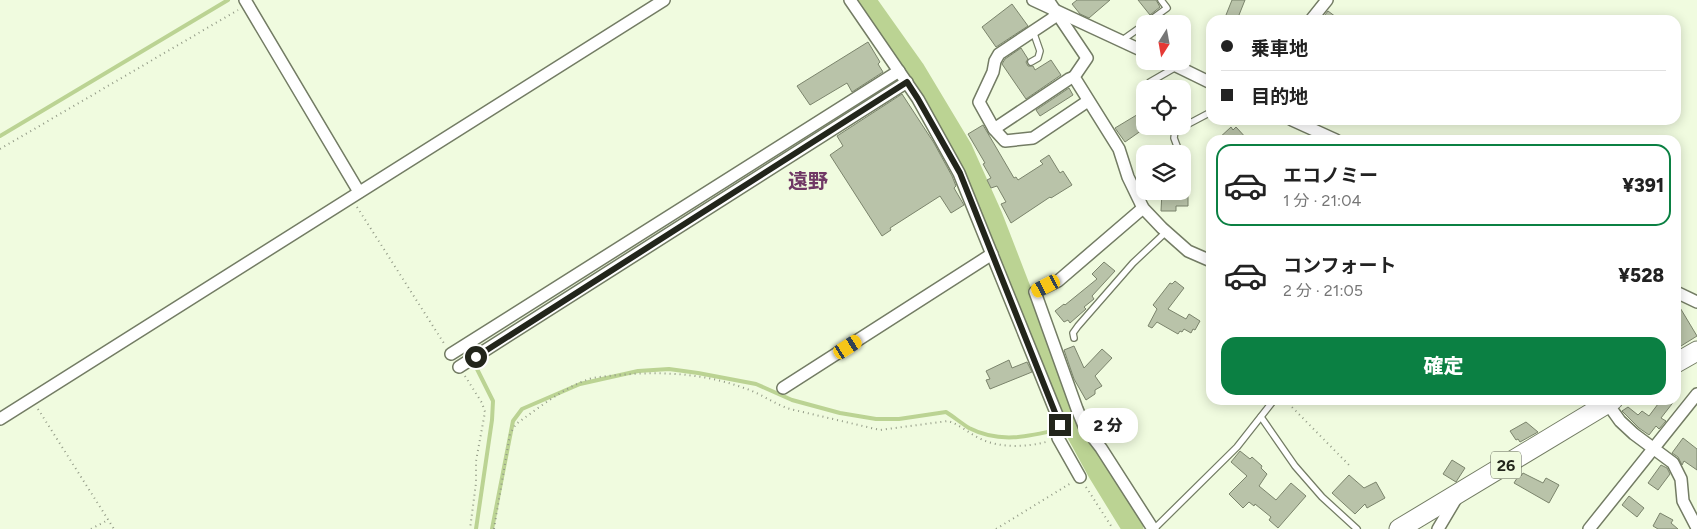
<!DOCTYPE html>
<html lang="ja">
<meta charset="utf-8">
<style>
:root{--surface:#fff;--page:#f6f6f6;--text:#222;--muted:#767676;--line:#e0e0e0;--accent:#0b8043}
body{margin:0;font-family:Figtree,"Noto Sans JP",sans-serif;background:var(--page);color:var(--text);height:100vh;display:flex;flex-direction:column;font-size:19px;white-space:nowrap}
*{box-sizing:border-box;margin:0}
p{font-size:16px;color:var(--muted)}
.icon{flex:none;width:28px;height:28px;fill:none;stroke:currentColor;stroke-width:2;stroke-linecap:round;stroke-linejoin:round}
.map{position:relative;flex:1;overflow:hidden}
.side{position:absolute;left:1206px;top:135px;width:475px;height:270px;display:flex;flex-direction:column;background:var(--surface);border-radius:15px;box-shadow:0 2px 12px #0003}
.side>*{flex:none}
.hud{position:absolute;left:1206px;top:15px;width:475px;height:110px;border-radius:15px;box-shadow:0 2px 12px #0003;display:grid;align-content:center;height:110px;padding:0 15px;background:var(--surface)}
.needle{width:32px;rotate:191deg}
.fabs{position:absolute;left:1136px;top:15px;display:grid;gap:10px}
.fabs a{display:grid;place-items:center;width:55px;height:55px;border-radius:10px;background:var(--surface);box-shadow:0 2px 12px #0003;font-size:25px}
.end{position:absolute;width:22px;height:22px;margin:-11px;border:6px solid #22251b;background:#fff;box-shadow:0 0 0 2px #fff}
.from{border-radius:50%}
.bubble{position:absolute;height:35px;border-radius:15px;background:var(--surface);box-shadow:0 2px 12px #0003;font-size:16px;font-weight:800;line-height:35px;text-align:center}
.car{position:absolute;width:15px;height:30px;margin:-15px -8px;border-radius:6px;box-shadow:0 0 4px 1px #0007;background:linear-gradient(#f5c518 24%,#345 0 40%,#f5c518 0 76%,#345 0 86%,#f5c518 0)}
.hud b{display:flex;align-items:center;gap:18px;height:48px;font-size:19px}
.hud b+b{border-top:1px solid var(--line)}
.hud i{width:12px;height:12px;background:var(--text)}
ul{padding:9px 0 0;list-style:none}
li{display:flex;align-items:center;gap:15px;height:82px;margin:0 10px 8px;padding:0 5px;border:2px solid transparent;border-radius:15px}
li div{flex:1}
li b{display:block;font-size:19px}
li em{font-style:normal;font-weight:800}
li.selected{border-color:var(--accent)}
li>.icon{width:45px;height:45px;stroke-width:1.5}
.cta{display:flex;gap:10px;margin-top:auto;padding:10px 15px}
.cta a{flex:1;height:58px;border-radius:15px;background:var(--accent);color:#fff;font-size:20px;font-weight:800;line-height:58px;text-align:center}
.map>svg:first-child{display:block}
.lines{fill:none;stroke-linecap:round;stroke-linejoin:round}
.stream{stroke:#bbd393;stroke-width:4}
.river{stroke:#bbd393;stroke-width:21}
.building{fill:#b9c3a9;stroke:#7b846c}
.lane-casing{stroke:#737c64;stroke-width:8}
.street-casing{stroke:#737c64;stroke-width:14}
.primary-casing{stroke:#737c64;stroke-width:21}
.path{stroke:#929a86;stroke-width:2;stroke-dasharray:1 4;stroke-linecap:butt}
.lane{stroke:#fff;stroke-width:5.5}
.street{stroke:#fff;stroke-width:11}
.primary{stroke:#fff;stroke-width:19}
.route{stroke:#22251b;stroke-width:6}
.labels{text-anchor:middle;stroke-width:4.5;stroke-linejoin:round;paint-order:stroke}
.shield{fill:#f0fbdf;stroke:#606556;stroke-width:1}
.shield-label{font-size:16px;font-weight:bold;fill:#22251b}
.quarter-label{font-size:20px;font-weight:bold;fill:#703865;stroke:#f0fbdf}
</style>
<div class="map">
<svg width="1697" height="529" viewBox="0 0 1697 529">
<rect width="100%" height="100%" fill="#f0fbdf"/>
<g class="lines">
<g class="stream">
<path d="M885,89L914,69"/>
<path d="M0,136L228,0"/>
<path d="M473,361L493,401L492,420L476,529"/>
<path d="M492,529L513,421L522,409L580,384L638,371L669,369L698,373L756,384L792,400L840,413L876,419H899L946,412C954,417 961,423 969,428C1004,446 1037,434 1073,426"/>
</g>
<path class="river" d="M865,0L914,69L962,149L992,216L1073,426L1098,472L1133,529"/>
</g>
<g class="building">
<path d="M1077,0H1110L1089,18L1080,14L1072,4Z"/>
<path d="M1138,0H1156L1160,7L1150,15Z"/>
<path d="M1232,0H1245L1237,20H1224Z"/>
<path d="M1012,4L1028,26L996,47L982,27Z"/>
<path d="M1328,11L1340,20H1321Z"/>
<path d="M868,42L880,62L878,64L883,72L852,92L847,83L810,105L797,86Z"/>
<path d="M1021,48L1028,59L1026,62L1028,66H1033L1035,70L1051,60L1061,75L1026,99L1002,64L1005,59Z"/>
<path d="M1069,88L1073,95L1040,116L1036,110Z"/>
<path d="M902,94L934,143L952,176L956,186L954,188L964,205L951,213L940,196L890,228L891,230L882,236L830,155L843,146L837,136Z"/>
<path d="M1145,110V128L1125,142L1115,128Z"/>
<path d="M983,125L1014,178L1016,177L1018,180L1043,164L1040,161L1049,155L1060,173L1063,171L1072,185L1051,198L1050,197L1011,223L1001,204L1006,202L997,186L991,188L987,180L991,178L983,164L985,163L968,134Z"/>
<path d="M1231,127L1233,130L1236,127L1248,140H1217Z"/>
<path d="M1162,191H1183V196H1188V206H1176V211H1161Z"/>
<path d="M1104,262L1115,271L1092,296L1094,299L1084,307L1086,309L1070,323L1068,320L1064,322L1055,311L1064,304L1065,305L1097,279L1092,274Z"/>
<path d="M1175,281L1184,288L1168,309L1186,319L1189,314L1200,321L1195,330L1193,329L1191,333L1184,329L1182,332L1180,331L1178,334L1157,322L1152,328L1148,326L1157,309L1153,305L1170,283L1172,284Z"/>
<path d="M1676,301L1697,336L1681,346L1676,338Z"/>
<path d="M1074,346L1084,368L1102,349L1112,358L1095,376L1102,386L1095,390V394L1086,400L1074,379L1064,350Z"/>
<path d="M1009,360L1012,368L1027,362L1032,372L990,389L986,380L990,379L986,371Z"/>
<path d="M1661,400H1675L1661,418L1666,421L1659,429L1656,426L1649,435L1639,428L1622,411L1628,407L1638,415L1642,411L1649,416Z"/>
<path d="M1526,422L1538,432L1520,442L1518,439L1516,440L1510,431Z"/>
<path d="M1683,438L1697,449V470L1684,461L1682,465L1678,457L1672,453Z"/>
<path d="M1240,451L1250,459L1252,457L1262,466L1261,468L1267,474L1259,486L1276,500L1291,483L1306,496L1278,528L1269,520L1271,517L1255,504L1254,506L1249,502L1243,508L1229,494L1247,476L1231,462Z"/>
<path d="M1452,460L1465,468L1456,482L1443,474Z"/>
<path d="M1661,465L1667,468L1670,474L1658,490L1648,483Z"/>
<path d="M1523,473L1543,483L1546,478L1559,485L1549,503L1514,483L1519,475L1521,476Z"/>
<path d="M1349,475L1364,488L1376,482L1385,498L1367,508L1365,504L1355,514L1332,493Z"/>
<path d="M1629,496L1644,508L1637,517L1622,505Z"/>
<path d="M1660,513L1673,520L1671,523L1678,529H1658L1653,526Z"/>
</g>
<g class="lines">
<g class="lane-casing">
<g id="lane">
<path d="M1145,24L1167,8L1161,0"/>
<path d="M1121,41L1145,24"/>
<path d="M1031,62L1038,58L1040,51L1033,31"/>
<path d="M1150,82L1176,67"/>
<path d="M1177,146L1174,138L1175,131L1211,112"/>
<path d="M1074,338L1073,333L1078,326L1133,263L1166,232"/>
<path d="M1261,417L1295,466L1322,497L1357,529"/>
<path d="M1154,529L1237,447L1274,400"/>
</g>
</g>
<g class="street-casing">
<g id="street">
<path d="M245,0L359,192"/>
<path d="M850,0L918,99L959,173L1057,415L1061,425L1058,438L1080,477"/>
<path d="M1033,0L1145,52"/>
<path d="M1048,0L1087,58L1074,77L1119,149L1128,177L1143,208L1162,228L1188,251L1211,261"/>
<path d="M1056,11L1053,18L999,54L995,61L993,72L979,102L994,129L1005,141L1033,138L1088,101"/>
<path d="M1311,20L1327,0"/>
<path d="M1166,61L1211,83"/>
<path d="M1292,120L1336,140"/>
<path d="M994,129L1069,79L1074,77"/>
<path d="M1143,208L1058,281L1035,292L1077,409L1084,426L1101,448L1153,529"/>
<path d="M1676,292L1697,302"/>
<path d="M451,354L899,71"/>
<path d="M459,367L907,82"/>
<path d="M783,388L992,254"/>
<path d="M1605,400L1620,421L1634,434L1673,463L1681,479L1683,501L1697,528"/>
<path d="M0,419L664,0"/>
<path d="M1438,529L1457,497"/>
<path d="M1589,529L1697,394"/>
</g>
</g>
<g class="primary-casing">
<g id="primary">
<path d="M1676,363L1697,351"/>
<path d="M1399,529L1613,400"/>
</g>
</g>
<g class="path">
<path d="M0,149L238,10"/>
<path d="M357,207L445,345"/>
<path d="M465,376L482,403L485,412L476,461V483L470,529"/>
<path d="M1285,400L1349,465"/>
<path d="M38,409L114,529"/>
<path d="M1086,487L1113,529"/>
<path d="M91,529L108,520"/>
<path d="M494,529L510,434L516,424C540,407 564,387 592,378C643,371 695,370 744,388C760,393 774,404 790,409L880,430L948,421C961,425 971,435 983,440C1002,448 1027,447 1046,442"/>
<path d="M996,529L1071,483"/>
</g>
<use href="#lane" class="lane"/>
<use href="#street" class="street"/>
<use href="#primary" class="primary"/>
</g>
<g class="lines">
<path class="route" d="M476,357L907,82L918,99L960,173L1060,425"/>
</g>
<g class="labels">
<rect class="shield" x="1491" y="451.5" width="30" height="27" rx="4"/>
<g class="shield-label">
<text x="1506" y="471">26</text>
</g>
<g class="quarter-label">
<text x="808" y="188">遠野</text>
</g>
</g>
</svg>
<div class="fabs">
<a><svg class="needle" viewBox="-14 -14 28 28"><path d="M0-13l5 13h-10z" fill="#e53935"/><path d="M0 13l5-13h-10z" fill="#767676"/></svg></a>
<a><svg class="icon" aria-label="locate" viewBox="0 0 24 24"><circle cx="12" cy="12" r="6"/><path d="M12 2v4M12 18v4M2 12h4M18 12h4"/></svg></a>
<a><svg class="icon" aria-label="layers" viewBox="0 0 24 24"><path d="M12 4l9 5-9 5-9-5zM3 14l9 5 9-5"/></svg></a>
</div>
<i class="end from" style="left:476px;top:357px"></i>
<i class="end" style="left:1060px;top:425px"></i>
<div class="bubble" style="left:1078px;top:408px;width:60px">2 分</div>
<i class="car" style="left:1046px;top:286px;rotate:243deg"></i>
<i class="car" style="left:848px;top:347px;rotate:57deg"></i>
<div class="hud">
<b><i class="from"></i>乗車地</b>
<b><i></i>目的地</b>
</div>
<section class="side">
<ul>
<li class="selected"><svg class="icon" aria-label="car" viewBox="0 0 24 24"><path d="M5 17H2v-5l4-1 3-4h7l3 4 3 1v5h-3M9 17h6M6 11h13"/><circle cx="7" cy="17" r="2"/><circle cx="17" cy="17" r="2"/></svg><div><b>エコノミー</b><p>1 分 · 21:04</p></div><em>¥391</em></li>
<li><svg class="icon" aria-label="car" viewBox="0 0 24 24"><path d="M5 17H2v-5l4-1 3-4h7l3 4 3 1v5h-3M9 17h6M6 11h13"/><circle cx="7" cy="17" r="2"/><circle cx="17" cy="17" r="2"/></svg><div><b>コンフォート</b><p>2 分 · 21:05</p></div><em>¥528</em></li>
</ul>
<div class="cta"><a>確定</a></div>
</section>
</div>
